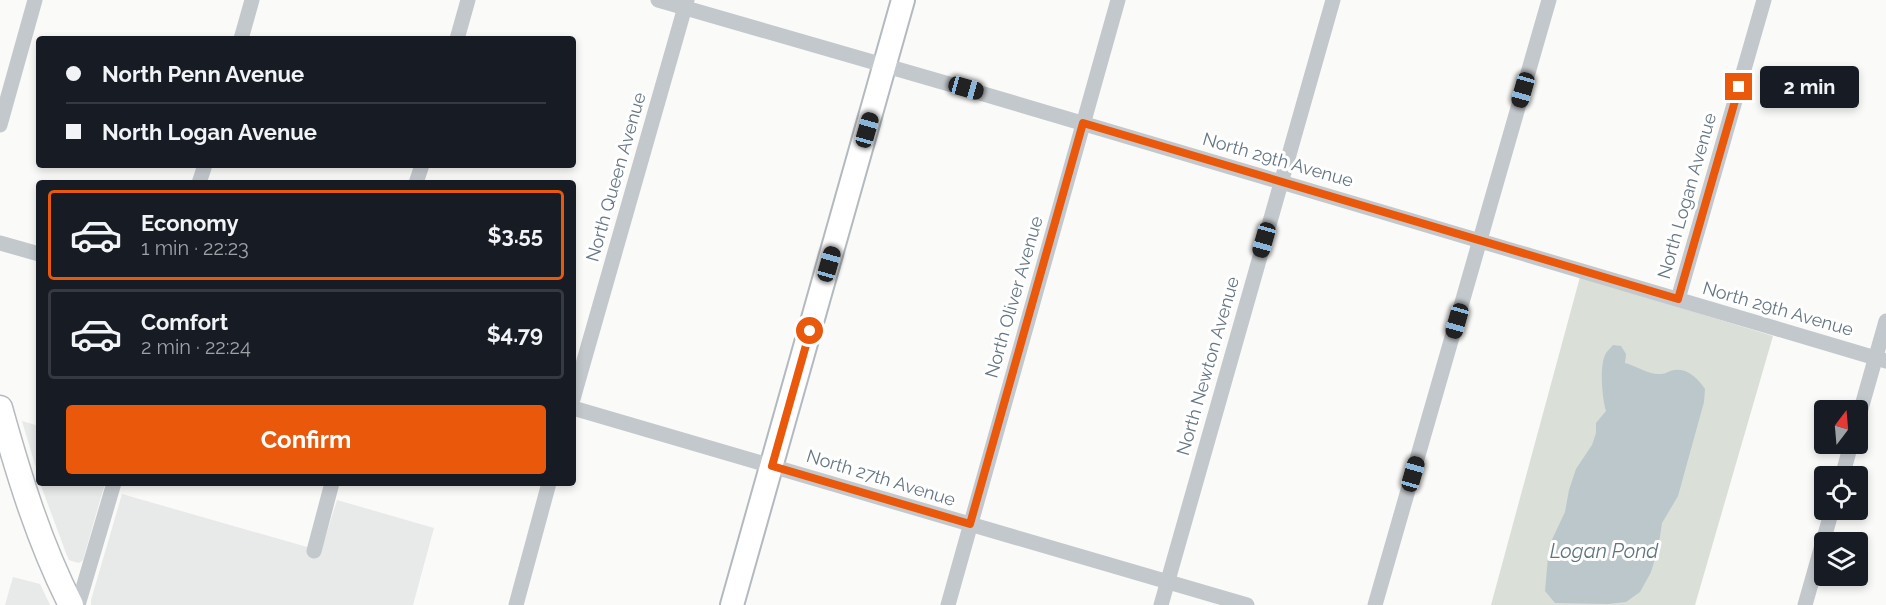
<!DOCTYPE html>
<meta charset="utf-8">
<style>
:root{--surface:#171b24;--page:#242831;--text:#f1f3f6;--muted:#9ea1a6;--line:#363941;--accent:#ea580c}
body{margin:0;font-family:Raleway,sans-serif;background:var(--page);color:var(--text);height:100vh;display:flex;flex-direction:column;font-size:22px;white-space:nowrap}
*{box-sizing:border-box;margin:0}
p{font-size:20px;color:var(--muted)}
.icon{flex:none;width:33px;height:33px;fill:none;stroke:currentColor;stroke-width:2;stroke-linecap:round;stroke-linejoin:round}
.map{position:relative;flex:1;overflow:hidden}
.side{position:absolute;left:36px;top:180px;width:540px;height:306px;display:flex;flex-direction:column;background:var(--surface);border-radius:6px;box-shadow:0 3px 9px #0003}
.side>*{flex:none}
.top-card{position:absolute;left:36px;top:36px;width:540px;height:132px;border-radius:6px;box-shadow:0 3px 9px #0003;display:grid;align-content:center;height:132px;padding:0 30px;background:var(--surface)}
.needle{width:39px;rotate:16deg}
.fabs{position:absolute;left:1814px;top:400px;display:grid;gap:12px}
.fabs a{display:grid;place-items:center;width:54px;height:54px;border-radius:6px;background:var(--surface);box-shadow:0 3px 9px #0003;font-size:30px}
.end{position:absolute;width:27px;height:27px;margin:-14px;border:8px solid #ea580c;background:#fff;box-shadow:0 0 0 3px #fff}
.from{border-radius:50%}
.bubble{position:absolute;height:42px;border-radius:6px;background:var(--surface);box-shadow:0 3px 9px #0003;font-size:20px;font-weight:700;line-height:42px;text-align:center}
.car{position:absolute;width:18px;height:36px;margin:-18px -9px;border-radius:8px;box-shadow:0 0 4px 2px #0007;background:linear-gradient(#222 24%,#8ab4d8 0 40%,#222 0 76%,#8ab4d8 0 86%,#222 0)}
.top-card b{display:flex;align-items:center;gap:21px;height:57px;font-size:22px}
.top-card b+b{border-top:2px solid var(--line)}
.top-card i{width:15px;height:15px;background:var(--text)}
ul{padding:10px 0 0;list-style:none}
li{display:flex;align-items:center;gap:18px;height:90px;margin:0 12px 9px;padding:0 18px;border:3px solid var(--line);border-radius:6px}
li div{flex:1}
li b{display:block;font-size:22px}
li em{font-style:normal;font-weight:700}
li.active{border-color:var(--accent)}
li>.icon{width:54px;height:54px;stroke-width:1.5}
.cta{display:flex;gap:12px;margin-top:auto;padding:12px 30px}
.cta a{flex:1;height:69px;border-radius:6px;background:var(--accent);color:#fff;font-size:24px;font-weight:700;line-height:69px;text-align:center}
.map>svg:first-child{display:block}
.built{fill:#e8e9e9}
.green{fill:#dadfd7}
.water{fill:#bbc7cb}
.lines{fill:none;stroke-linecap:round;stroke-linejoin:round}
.secondary-casing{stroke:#b3babf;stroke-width:26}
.primary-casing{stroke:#b5babe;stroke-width:27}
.minor{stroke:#c3c8cc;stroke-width:15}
.secondary{stroke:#fff;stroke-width:22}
.primary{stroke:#fff;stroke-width:24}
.route{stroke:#ea580c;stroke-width:8}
.labels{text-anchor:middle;stroke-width:6;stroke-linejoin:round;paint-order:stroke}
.street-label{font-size:18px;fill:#657683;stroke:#fff}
.water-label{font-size:20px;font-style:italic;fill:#60757c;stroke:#fff}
</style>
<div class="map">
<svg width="1886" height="605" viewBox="0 0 1886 605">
<rect width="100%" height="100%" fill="#fafaf8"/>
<g class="built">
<path d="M22,421L39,426V478Z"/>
<path d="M40,483H105L83,560L79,563L75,562L69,560L66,553Z"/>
<path d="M122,494L321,551L337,500L434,528L413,605H91V600Z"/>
<path d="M13,577L40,584L50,605H5Z"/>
</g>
<path class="green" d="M1580,277L1773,336L1695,605H1491Z"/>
<path class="water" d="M1613,345L1621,346L1626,354L1625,363C1637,366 1648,375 1661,374C1666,374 1670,370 1675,370C1688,368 1698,379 1705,389L1704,402L1678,496L1662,523L1658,549L1651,572L1640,592L1626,602L1608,604L1555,603L1545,591L1549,546L1565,512L1569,490L1576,469L1592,445L1596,433V423L1606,411C1602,397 1599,365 1606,353C1608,350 1611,348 1613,345Z"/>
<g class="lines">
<g class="secondary-casing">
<path id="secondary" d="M732,605L903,0"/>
</g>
<g class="primary-casing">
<path id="primary" d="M0,408C19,476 39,542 71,605"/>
</g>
<g class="minor">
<path d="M658,0L987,95L1886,361"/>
<path d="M241,39L252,0"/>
<path d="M457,39L468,0"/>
<path d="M0,125L35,0"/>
<path d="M199,183L205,165"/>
<path d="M416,183L422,165"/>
<path d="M0,243L39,254"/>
<path d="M1678,299L1764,0"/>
<path d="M573,399L687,0"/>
<path d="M573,408L1247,605"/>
<path d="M1857,423L1886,321"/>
<path d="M1842,477L1851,444"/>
<path d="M314,551L332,483"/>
<path d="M78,605L114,483"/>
<path d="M516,605L549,483"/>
<path d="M948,605L1118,0"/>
<path d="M1161,605L1333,0"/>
<path d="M1375,605L1549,0"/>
<path d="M1805,605L1832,510"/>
</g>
<use href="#secondary" class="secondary"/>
<use href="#primary" class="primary"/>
</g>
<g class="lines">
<path class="route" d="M810,331L772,466L970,524L1083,123L1678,299L1739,87"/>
</g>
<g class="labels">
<g class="street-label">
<text transform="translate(1278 160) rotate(16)" y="6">North 29th Avenue</text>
<text transform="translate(616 177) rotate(-74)" y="6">North Queen Avenue</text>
<text transform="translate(1687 196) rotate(-74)" y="6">North Logan Avenue</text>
<text transform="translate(1014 297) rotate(-74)" y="6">North Oliver Avenue</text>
<text transform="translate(1778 309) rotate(16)" y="6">North 29th Avenue</text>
<text transform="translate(1208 366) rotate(-74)" y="6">North Newton Avenue</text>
<text transform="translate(881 478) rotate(17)" y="6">North 27th Avenue</text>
</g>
<g class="water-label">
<text x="1604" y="558">Logan Pond</text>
</g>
</g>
</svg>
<div class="fabs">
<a><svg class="needle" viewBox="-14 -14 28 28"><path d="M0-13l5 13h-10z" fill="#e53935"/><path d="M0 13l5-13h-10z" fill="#9ea1a6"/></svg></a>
<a><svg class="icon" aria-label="locate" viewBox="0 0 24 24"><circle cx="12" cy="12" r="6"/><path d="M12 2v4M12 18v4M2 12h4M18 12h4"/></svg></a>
<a><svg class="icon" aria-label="layers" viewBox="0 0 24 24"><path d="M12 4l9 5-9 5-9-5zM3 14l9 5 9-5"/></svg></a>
</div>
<i class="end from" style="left:810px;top:331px"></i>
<i class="end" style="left:1739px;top:87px"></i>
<div class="bubble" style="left:1760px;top:66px;width:99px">2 min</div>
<i class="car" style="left:966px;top:88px;rotate:106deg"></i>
<i class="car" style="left:1523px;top:90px;rotate:196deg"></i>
<i class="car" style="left:867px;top:130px;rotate:16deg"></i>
<i class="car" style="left:1264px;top:240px;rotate:196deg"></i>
<i class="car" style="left:829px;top:264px;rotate:16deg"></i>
<i class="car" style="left:1457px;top:321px;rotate:196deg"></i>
<i class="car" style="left:1413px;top:474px;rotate:16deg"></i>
<div class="top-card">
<b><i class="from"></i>North Penn Avenue</b>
<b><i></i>North Logan Avenue</b>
</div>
<section class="side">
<ul>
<li class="active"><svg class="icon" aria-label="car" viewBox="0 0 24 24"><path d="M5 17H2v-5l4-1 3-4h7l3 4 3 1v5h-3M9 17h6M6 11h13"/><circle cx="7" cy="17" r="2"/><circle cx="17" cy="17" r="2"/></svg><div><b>Economy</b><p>1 min · 22:23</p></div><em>$3.55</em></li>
<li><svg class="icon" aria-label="car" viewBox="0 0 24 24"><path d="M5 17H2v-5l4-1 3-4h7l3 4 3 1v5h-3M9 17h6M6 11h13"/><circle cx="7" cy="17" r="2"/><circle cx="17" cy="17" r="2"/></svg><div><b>Comfort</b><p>2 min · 22:24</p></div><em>$4.79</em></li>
</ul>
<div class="cta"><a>Confirm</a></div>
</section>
</div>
